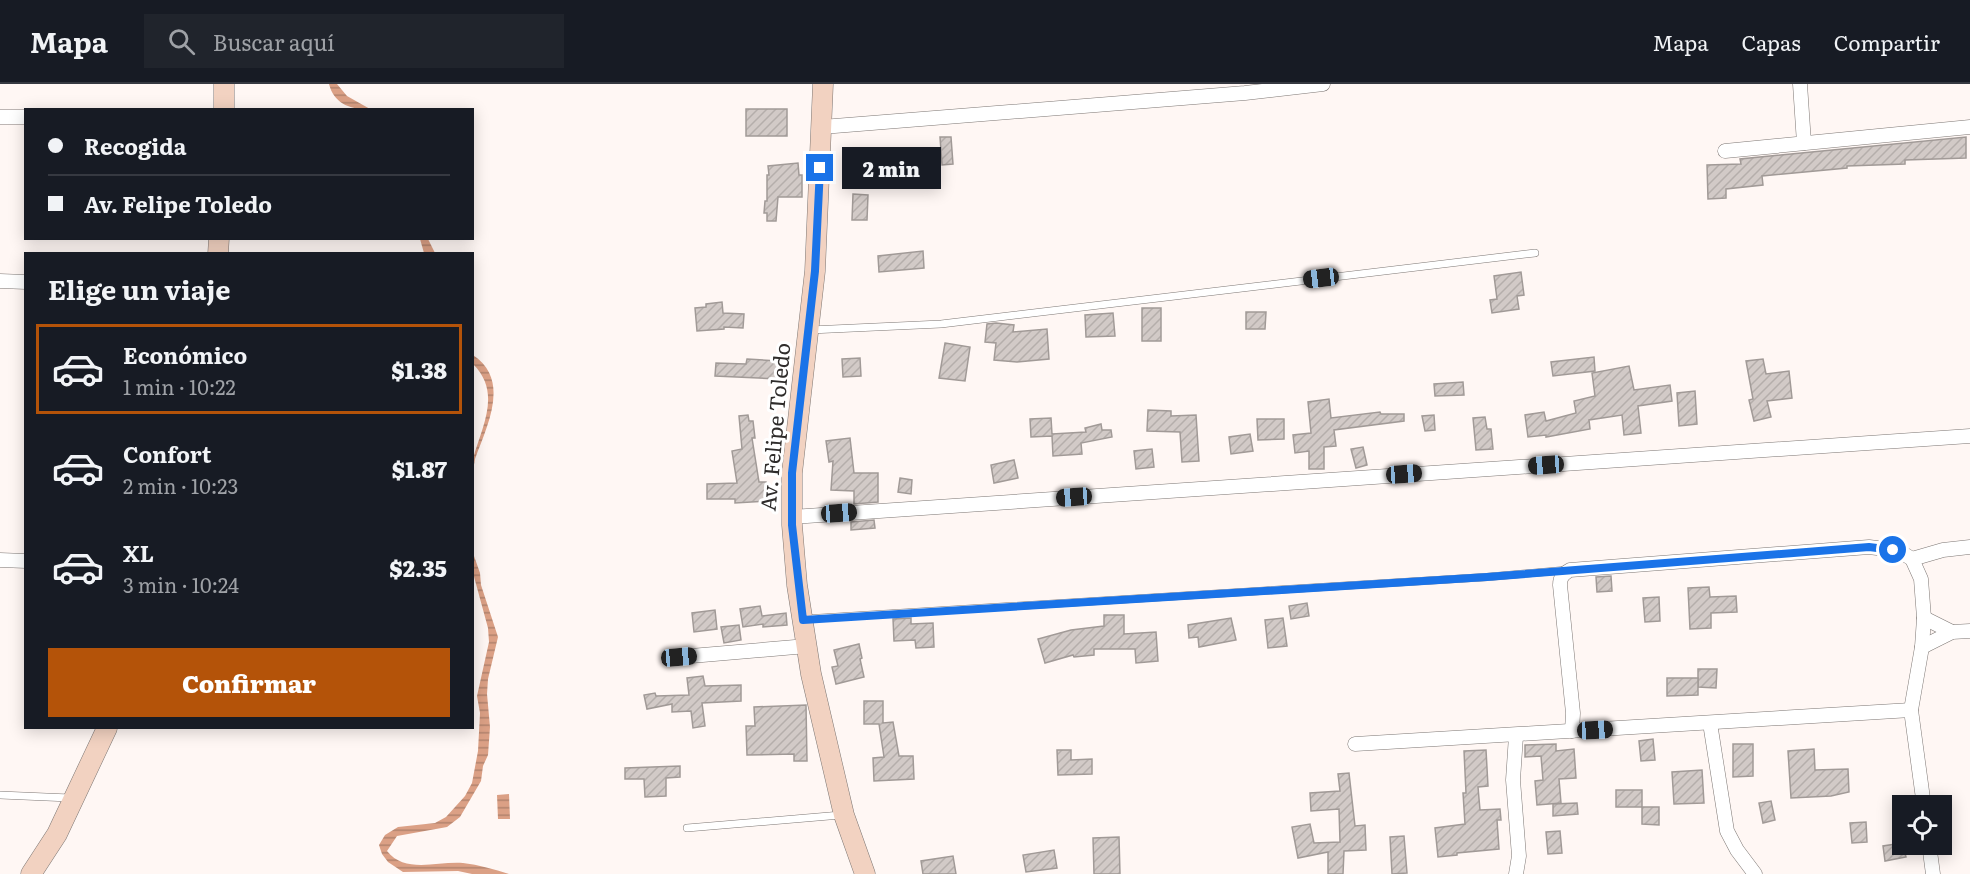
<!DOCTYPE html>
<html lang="es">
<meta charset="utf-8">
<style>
:root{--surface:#171b24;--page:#20242c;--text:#f1f3f6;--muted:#9ea1a6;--line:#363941;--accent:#b45309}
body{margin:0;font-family:Literata,serif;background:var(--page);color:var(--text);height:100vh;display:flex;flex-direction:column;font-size:22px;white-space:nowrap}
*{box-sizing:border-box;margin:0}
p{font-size:20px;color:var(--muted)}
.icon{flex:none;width:33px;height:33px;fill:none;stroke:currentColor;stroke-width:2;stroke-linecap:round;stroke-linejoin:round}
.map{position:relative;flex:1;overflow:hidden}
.drawer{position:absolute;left:24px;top:168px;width:450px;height:477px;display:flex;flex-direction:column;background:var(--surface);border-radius:0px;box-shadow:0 3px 15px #0003}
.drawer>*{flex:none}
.top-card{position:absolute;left:24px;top:24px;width:450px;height:132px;border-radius:0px;box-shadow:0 3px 15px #0003;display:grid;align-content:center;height:132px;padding:0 24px;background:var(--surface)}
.controls{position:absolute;left:1892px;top:711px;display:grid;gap:12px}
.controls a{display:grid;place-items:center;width:60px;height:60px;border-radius:0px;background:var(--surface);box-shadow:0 3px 15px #0003;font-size:30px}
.end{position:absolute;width:27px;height:27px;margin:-14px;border:8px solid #1a73e8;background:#fff;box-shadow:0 0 0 3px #fff}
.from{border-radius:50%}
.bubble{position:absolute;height:42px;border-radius:0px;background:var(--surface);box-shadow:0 3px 15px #0003;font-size:20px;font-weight:800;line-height:42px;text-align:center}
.car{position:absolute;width:18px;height:36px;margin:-18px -9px;border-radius:8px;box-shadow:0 0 4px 2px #0007;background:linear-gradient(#222 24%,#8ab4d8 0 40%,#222 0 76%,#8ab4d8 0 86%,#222 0)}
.top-card b{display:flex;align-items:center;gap:21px;height:57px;font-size:22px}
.top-card b+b{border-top:2px solid var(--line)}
.top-card i{width:15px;height:15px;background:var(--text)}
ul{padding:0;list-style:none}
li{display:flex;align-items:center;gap:18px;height:90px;margin:0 12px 9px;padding:0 12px;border:3px solid transparent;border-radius:0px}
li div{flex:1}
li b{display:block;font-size:22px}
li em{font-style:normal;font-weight:800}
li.active{border-color:var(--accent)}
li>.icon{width:54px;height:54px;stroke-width:1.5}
h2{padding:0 24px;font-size:27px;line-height:72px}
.cta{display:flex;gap:12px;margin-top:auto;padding:12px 24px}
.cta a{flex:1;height:69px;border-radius:0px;background:var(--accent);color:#fff;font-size:24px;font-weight:800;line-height:69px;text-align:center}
header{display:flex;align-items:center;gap:36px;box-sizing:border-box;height:84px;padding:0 30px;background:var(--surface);border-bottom:2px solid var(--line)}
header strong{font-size:28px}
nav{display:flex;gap:33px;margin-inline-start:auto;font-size:21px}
.search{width:420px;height:54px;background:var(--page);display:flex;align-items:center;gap:15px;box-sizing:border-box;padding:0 21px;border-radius:0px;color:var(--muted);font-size:22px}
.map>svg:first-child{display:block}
.water{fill:url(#water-rules)}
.building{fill:url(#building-hatch);stroke:#a19a97;stroke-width:1.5}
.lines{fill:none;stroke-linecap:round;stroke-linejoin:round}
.lane-casing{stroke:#7d7774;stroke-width:8}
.street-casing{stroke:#7d7774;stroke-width:15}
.secondary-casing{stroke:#7d7774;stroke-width:21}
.lane{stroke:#fff;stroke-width:7}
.street{stroke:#fff;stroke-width:14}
.secondary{stroke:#f2d2c1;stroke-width:20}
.route{stroke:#1a73e8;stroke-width:8}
.labels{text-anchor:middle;stroke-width:6;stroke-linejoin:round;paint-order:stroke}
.street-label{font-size:21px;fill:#2f2c2b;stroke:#fff}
</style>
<header>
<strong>Mapa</strong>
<div class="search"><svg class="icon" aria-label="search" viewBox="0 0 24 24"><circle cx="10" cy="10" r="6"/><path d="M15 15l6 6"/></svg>Buscar aquí</div>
<nav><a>Mapa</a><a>Capas</a><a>Compartir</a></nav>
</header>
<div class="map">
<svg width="1970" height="790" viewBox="0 0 1970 790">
<defs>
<pattern id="water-rules" width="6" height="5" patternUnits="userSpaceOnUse" patternTransform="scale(1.5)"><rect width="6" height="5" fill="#dba085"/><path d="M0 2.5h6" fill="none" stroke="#b2836d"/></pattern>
<pattern id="building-hatch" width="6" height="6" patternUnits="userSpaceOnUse" patternTransform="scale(1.5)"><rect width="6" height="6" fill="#d2cac7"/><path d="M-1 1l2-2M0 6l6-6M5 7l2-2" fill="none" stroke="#b5aeab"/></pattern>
</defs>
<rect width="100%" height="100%" fill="#fff7f4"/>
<g class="water">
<path d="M329,0H337L347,12L370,25C351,26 334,20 329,0Z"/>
<path d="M420,155H428L435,169H424Z"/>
<path d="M473,271C511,296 487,342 475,375C473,383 474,391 473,399C472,391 471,382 473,375C482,342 502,309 473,280Z"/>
<path d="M473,436L474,472L480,489L481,501L498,553L488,595L487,610L490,643L488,671L483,682L481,697L460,733L447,743L397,752L387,767C405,790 437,777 463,779C479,781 494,785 509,790H472L458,787L403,788L388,778L382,770L379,761L385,751L398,743L435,739L446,733L465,712L472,699L478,667L480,629L477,612L489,558L488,544L473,489Z"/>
<path d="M509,710L510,735H498L497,711Z"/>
</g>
<g class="building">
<rect x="746" y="25" width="41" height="27"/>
<path d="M940,53H951L953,80L942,81Z"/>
<path d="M1966,53V74L1905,76V80L1847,82V84L1762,92L1763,101L1726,105V114L1708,115L1707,81L1741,80L1740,75Z"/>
<path d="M798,79L799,91H802V113H778L776,137H767V129H764L765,117H767V91H769L768,82Z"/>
<path d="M853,110L868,111L867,136H852Z"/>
<path d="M923,167L924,184L879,188L878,172Z"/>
<path d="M1521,188L1524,211L1517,212L1519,225L1492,229L1490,216L1497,215L1494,192Z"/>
<path d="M722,218L723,229L744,230L743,244L724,243V245L697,247L695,224L706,223V220Z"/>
<rect x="1142" y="224" width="19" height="33"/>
<path d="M1246,228H1266L1265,245H1246Z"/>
<path d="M1113,229L1115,252L1086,253L1085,231Z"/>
<path d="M996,239L1014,241L1013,248L1047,245L1049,275L1017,278L994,276L996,259L985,258L987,240Z"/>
<path d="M945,259L970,263L965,297L939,294Z"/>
<path d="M1594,273L1595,287L1553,292L1551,278Z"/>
<path d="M860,274L861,292L843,293L842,275Z"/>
<path d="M747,275L778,277L777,295L715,292L716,279L746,280Z"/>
<path d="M1763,275L1766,290L1789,287L1792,314L1767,317L1771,333L1754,337L1749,316L1753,315L1746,277Z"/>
<path d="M1629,282L1634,306L1670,301L1672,317L1638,322L1641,349L1624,351L1622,331L1589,336L1590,345L1546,353V351L1528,353L1525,331L1544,328L1546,337L1576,329L1574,317L1595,312L1592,289Z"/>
<path d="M1463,298L1464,311L1435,312L1434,300Z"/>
<path d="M1695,307L1697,340L1679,342L1677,309Z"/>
<path d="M1329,315L1331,334L1380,328L1381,330H1404V337L1334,346L1336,362L1324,363V385H1309V367L1295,369L1293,351L1311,349L1308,318Z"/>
<path d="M1148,326L1171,327V332L1196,331L1199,377L1182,378L1180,348L1147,347Z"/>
<path d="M748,331L749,337H753L755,354H752L759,398H766L767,417L735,419V415H707V400L737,399L732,367L742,365L739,332Z"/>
<path d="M1434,331L1435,346L1425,347L1422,332Z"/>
<path d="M1485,333L1487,345H1491L1493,365L1476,366L1473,334Z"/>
<path d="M1051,334L1052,350L1086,348L1085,344L1101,340L1102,346H1111L1112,353L1081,359L1082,370L1053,372L1052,352L1031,353L1030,335Z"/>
<path d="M1257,335H1284V355L1258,356Z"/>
<path d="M1250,350L1253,367L1231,370L1229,353Z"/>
<path d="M850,354L854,389H878V418L854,420V407L831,406L833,377L829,378L826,357Z"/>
<path d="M1363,363L1367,381L1356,384L1351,365Z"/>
<path d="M1152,365L1154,383L1136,385L1134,367Z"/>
<path d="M1014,376L1018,394L994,399L991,381Z"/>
<path d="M900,394L912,396L911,410L898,408Z"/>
<path d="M874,436L875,444L851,446V438Z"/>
<path d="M1611,492L1612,507L1597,508L1596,493Z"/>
<path d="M1709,503L1710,513L1736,512L1737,528L1711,529V544L1690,545L1688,504Z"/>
<path d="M1659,513L1660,537L1645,538L1643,514Z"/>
<path d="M1307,519L1309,532L1291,535L1289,522Z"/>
<path d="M760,522L762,532L786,529L787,541L763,543V540L743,543L740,525Z"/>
<path d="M715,526L717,545L694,548L692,529Z"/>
<path d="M1104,531H1124V550L1156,548L1158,577L1136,579L1135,565H1094V571L1074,573L1073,571L1045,579L1038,555L1071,546L1104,542Z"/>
<path d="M911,534V540L933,539L934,563L916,564L915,556L894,557L893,535Z"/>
<path d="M1231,534L1236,556L1199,563L1198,553L1189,554L1188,541Z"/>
<path d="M1283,534L1287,562L1268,564L1265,536Z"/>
<path d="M739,541L741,556L724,559L721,543Z"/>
<path d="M859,560L862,574L860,575L864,593L836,600L832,583L838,582L834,566Z"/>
<path d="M1698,585H1717L1716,604L1698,603Z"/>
<path d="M703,592L705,602L741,601V617L702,619L705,642L693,644L691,627L672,628V620L647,625L644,611L655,609L656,612L689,611L687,594Z"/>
<path d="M1667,594H1698V611L1667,612Z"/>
<path d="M864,617H883V639L893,638L899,672H913L914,695L874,697L873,674L884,673L879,640H864Z"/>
<path d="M806,621L807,677H794V670L747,671L746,642H755L754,623Z"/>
<path d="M1653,655L1655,676L1641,677L1639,657Z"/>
<path d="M1556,660V667L1574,665L1576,694L1559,695L1561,719L1537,721L1535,697L1543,696L1541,672L1525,673V661Z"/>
<path d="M1733,660H1753V692L1733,693Z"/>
<path d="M1814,665L1815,686L1848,685L1849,708L1831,712L1791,714L1788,667Z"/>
<path d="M1057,666H1071V676L1092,675V690L1058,691Z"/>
<path d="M1486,666L1488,702L1478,703L1480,726L1500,725L1501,736H1497L1499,765L1457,769V771L1438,773L1435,744L1465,740L1463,709H1466L1464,667Z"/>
<path d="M680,682V693L666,694V712L645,713L644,695H625V684Z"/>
<path d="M1702,686L1704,719L1674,720L1672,688Z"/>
<path d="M1349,689L1355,742L1365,741L1366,766L1344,767L1343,790H1328V768L1298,774L1292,743L1310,740L1314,759L1340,758L1339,725L1311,727L1310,709L1340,707L1338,690Z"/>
<rect x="1616" y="706" width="26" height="17"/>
<path d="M1771,717L1775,736L1763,739L1759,719Z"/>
<path d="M1577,719L1578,730L1553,732V720Z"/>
<path d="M1642,723H1659V741L1642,740Z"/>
<path d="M1866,738L1867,758L1852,759L1850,739Z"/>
<path d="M1560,747L1562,769L1548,770L1546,748Z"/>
<path d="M1404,752L1407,789L1392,790L1390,753Z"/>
<path d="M1119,753L1120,790H1094L1093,754Z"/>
<path d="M1902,759L1906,773L1885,777L1883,762Z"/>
<path d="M1054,766L1057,784L1026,788L1023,771Z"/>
<path d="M953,772L956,790H923L921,777Z"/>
</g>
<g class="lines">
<g class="lane-casing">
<g id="lane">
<path d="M810,246L941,240L1535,169"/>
<path d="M803,535L1487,493L1567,486"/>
<path d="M0,711L70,714"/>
<path d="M687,744L841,731"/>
</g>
</g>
<g class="street-casing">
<g id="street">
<path d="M1800,0L1804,59"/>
<path d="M0,33H26"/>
<path d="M822,43L1245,9L1323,0"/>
<path d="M1725,67L1970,43"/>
<path d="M0,197L26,198"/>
<path d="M792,433L1970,352"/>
<path d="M1912,475L1943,466L1970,463"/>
<path d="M0,476L26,477"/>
<path d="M1924,534L1952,548"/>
<path d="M1922,563L1952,548L1970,547"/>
<path d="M679,573L807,562"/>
<path d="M1710,639L1727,747L1737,766L1755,790"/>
<path d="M1572,647L1573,629L1560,501C1560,493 1563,490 1570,486L1869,463L1893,466L1904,470L1912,475L1921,495L1924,534L1922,563L1911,626L1924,722"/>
<path d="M1516,652L1513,696L1519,772L1516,790"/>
<path d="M1355,660L1911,626"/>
<path d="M1929,760L1933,790"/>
</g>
</g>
<g class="secondary-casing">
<g id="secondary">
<path d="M224,0V26"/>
<path d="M823,0L815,187L792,389V441L797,501L811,590L844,731L865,790"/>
<path d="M218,170L219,154"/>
<path d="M31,790L57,750L107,644"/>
</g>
</g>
<use href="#lane" class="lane"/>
<use href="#street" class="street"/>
<use href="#secondary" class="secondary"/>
</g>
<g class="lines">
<path class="route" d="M820,84L815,187L792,389V441L803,536L1487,493L1869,463L1893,466"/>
</g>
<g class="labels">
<g class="street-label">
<text transform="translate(776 343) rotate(-85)" y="7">Av. Felipe Toledo</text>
</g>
</g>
</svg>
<div class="controls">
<a><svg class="icon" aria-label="locate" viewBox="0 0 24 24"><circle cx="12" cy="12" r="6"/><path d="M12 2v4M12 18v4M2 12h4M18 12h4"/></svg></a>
</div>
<i class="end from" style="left:1893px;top:466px"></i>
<i class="end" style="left:820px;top:84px"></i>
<div class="bubble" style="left:842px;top:63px;width:99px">2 min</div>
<i class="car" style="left:1321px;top:194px;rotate:263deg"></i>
<i class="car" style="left:1546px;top:381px;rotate:266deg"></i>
<i class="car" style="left:1404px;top:390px;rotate:86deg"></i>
<i class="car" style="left:1074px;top:413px;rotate:266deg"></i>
<i class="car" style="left:839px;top:429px;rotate:86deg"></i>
<i class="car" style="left:679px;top:573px;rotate:85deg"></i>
<i class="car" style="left:1595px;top:646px;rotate:87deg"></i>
<div class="top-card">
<b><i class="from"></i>Recogida</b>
<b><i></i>Av. Felipe Toledo</b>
</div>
<section class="drawer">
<h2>Elige un viaje</h2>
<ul>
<li class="active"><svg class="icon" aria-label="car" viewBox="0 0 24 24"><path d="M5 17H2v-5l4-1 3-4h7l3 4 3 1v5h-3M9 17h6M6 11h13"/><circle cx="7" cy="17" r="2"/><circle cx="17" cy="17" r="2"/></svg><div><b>Económico</b><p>1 min · 10:22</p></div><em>$1.38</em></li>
<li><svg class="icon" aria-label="car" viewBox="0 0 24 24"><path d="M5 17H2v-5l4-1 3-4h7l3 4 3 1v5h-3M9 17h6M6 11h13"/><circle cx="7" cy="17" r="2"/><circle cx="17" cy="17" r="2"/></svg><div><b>Confort</b><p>2 min · 10:23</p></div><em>$1.87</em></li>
<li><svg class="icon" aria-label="car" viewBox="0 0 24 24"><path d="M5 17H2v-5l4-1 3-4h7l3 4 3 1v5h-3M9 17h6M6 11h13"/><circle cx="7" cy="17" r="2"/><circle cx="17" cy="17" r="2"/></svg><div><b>XL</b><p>3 min · 10:24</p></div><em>$2.35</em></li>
</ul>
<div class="cta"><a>Confirmar</a></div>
</section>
</div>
